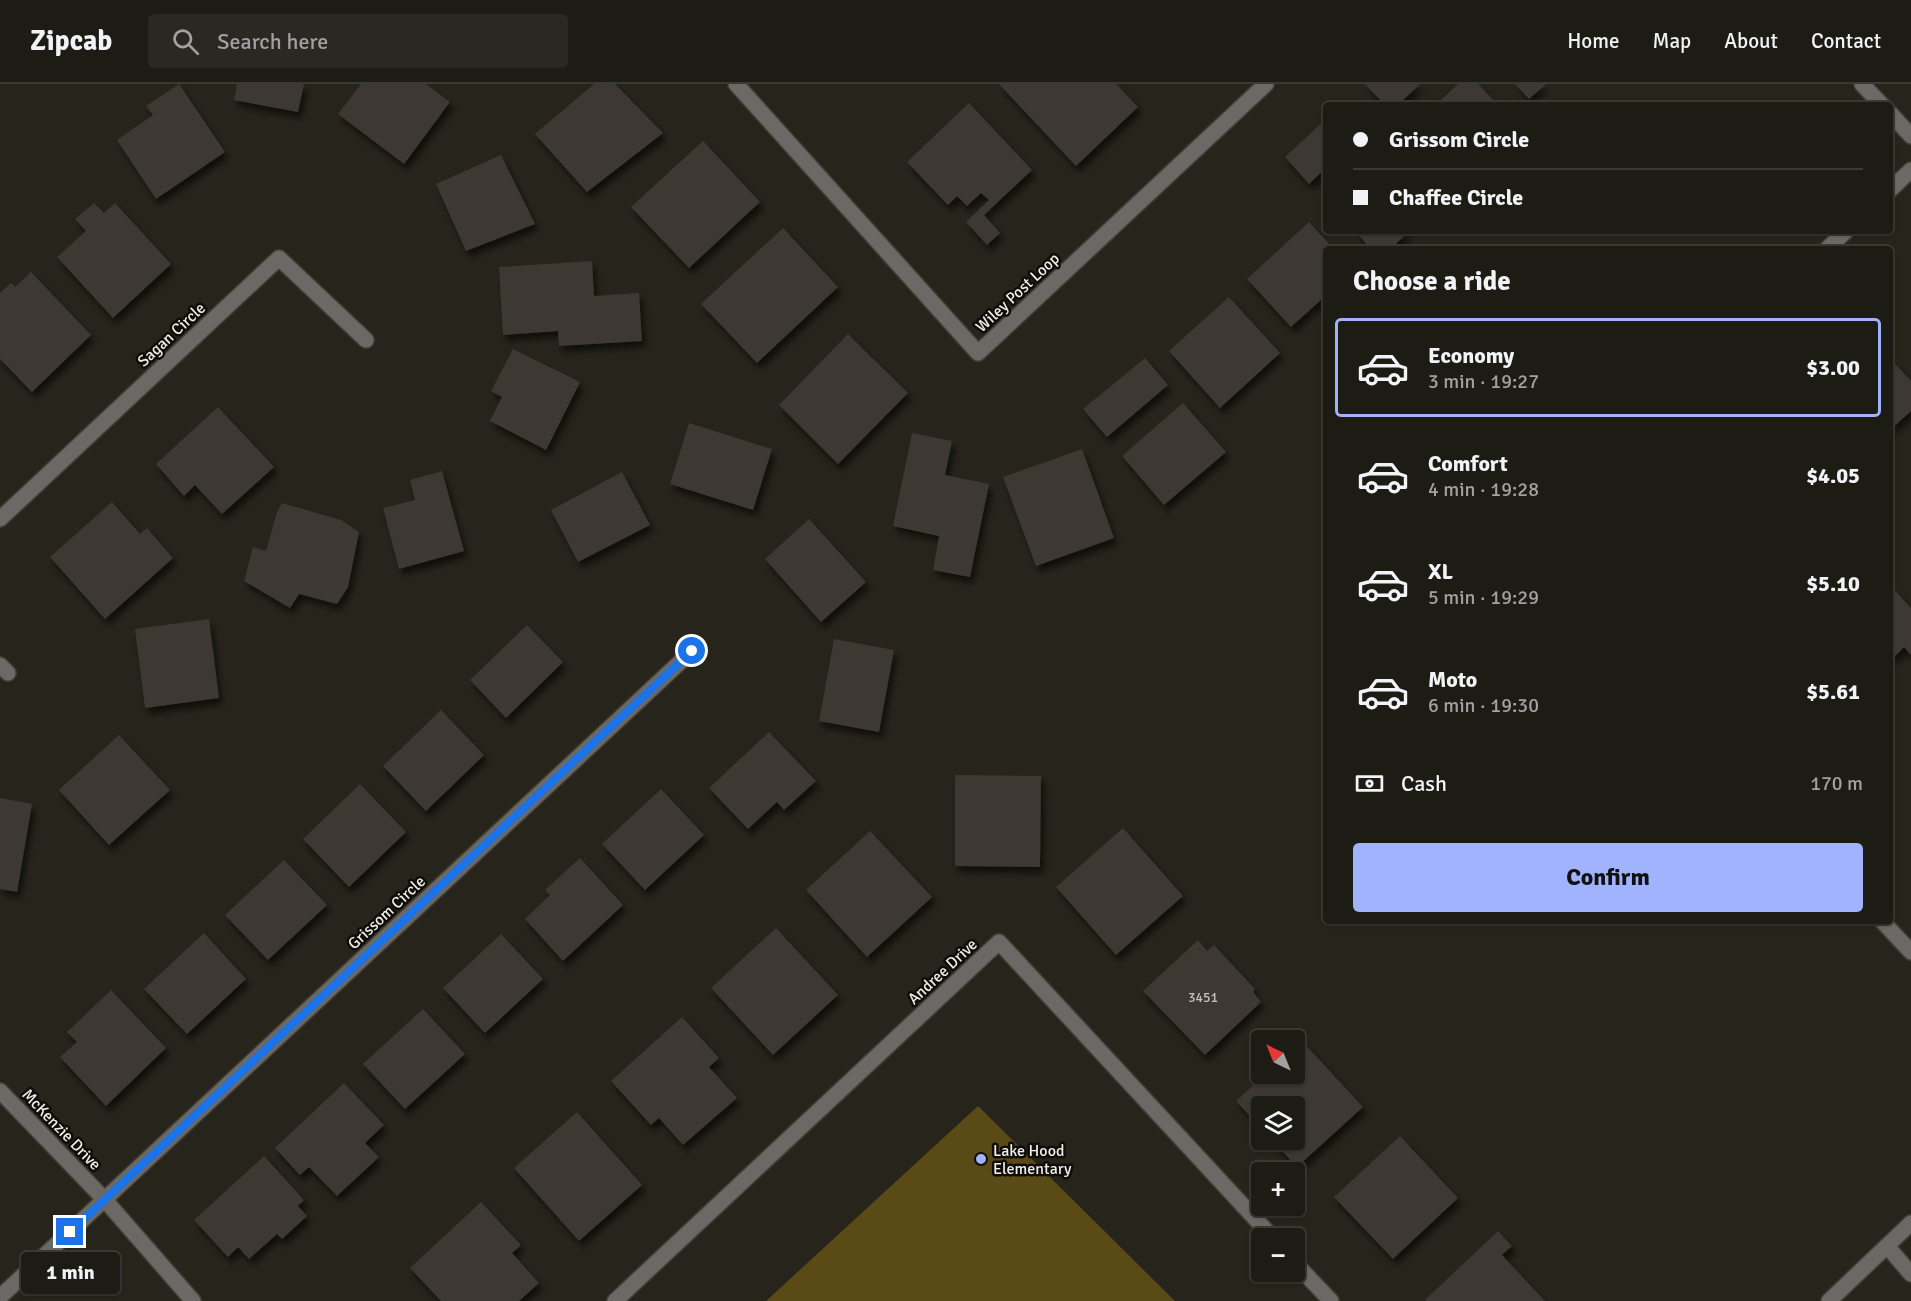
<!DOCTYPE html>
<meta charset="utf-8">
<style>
:root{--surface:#1c1b14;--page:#292822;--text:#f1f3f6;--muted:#a0a1a0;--line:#3a3934;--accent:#a1b3fd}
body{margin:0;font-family:Signika,sans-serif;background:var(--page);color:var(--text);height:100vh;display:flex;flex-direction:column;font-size:22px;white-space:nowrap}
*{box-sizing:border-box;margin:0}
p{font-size:20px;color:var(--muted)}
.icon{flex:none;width:33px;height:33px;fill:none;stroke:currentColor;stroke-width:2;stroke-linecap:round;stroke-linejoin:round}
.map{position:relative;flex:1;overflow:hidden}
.drawer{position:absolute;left:1323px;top:162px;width:570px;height:678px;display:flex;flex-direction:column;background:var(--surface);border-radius:6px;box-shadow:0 2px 4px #0004,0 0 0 2px var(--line)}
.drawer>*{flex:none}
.top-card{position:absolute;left:1323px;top:18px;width:570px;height:132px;border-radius:6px;box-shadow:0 2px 4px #0004,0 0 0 2px var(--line);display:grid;align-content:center;height:132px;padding:0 30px;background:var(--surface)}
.needle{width:39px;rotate:317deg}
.fabs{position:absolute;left:1251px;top:946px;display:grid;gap:12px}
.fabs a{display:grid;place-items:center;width:54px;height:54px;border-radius:6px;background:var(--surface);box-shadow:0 2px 4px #0004,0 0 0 2px var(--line);font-size:30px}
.end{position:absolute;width:27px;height:27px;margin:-14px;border:8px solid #1a73e8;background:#fff;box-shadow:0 0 0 3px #fff}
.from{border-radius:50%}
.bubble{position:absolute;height:42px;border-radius:6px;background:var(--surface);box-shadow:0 2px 4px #0004,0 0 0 2px var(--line);font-size:20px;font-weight:700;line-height:42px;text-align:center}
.top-card b{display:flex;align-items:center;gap:21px;height:57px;font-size:22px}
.top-card b+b{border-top:2px solid var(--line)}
.top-card i{width:15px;height:15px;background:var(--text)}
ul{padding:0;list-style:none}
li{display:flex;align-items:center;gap:18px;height:99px;margin:0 12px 9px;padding:0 18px;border:3px solid transparent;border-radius:6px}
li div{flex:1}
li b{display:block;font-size:22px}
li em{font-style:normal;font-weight:700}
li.current{border-color:var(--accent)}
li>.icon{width:54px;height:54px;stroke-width:1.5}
h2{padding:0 30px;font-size:27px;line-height:72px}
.pay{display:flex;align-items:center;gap:15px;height:66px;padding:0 30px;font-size:22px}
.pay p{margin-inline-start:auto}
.cta{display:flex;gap:12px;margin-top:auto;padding:12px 30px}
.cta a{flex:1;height:69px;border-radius:6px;background:var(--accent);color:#111;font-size:24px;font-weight:700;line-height:69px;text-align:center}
header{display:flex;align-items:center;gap:36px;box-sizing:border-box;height:84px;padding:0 30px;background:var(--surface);border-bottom:2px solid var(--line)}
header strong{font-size:28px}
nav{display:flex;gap:33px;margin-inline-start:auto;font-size:21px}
.search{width:420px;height:54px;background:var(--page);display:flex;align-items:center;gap:15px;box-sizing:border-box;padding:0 21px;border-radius:6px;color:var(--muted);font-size:22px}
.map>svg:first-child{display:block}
.green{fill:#594a16}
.building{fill:#3c3930;filter:url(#shadow)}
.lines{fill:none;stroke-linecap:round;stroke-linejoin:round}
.service-casing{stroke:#424038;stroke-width:18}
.minor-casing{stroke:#424038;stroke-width:18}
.tertiary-casing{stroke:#424038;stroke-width:18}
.service{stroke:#6b6965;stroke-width:15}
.minor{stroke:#6b6965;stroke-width:15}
.tertiary{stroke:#6b6965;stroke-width:15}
.route{stroke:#1a73e8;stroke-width:8}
.poi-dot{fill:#a1b3fd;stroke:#0e0d09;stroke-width:2}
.labels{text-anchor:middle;stroke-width:5;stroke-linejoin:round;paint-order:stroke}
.number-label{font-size:14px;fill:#c4c2bb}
.street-label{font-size:16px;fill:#f1efe9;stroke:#0e0d09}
.poi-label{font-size:16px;fill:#f1efe9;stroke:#0e0d09;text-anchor:start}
</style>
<header>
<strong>Zipcab</strong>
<div class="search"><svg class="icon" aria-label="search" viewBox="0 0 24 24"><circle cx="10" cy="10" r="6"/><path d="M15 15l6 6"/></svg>Search here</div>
<nav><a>Home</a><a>Map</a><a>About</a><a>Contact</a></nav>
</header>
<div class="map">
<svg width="1911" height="1217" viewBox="0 0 1911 1217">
<defs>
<filter id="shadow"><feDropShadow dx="3.5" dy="6" stdDeviation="3" flood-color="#0009"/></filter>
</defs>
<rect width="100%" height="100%" fill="#26241b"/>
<path class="green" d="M978,1022L1175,1217H766Z"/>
<g class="building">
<path d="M179,0L225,68L156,115L117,56L153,31L146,22Z"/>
<path d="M237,0H304L298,28L234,16Z"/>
<path d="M361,0H426L450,18L404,80L338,30Z"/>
<path d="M594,0H615L663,49L587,108L535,50Z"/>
<path d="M999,0H1116L1138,23L1076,82Z"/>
<path d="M1365,0H1420L1398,21H1385Z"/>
<path d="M1458,0H1478L1498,21H1436Z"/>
<path d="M1515,0H1546L1529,15Z"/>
<path d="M969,19L1032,86L984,131L1000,149L987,161L966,138L989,116L981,109L967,122L957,112L948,121L907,78Z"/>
<path d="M1326,35V84L1309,100L1285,73Z"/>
<path d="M703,57L760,118L689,184L631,123Z"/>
<path d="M501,71L535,140L466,167L436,100Z"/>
<path d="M94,119L104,129L115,119L171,180L113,234L57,173L86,147L75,135Z"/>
<path d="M1309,138L1334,165H1326V222L1321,216L1291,243L1247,195Z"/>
<path d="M783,144L838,203L757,279L701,220Z"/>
<path d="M1355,147H1410L1390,165H1371Z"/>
<path d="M592,177L594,212L639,209L642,257L559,262L558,247L503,251L499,183Z"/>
<path d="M31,188L91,251L32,308L0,275V209L11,199L15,203Z"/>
<path d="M1229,213L1280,269L1220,324L1169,267Z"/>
<path d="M848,250L908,309L838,380L779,321Z"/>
<path d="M513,265L580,298L546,366L490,337L502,313L491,307Z"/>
<path d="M1145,274L1168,301L1107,353L1083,325Z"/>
<path d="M1890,274L1911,297V327L1890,346Z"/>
<path d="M1183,319L1226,368L1164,421L1122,372Z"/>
<path d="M218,323L274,383L222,430L195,401L184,412L156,380Z"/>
<path d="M689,339L772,365L753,426L670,400Z"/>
<path d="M912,349L952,357L945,391L989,400L970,493L933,486L939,452L893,442Z"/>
<path d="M1082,365L1114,454L1036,482L1003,393Z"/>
<path d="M442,387L464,467L399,485L383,424L415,416L410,396Z"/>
<path d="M622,388L650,441L578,478L551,426Z"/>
<path d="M112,418L140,450L147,444L173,474L105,535L50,473Z"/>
<path d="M282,419L341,436L359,448L348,503L337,520L299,510L290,524L244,497L253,463L266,467L277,428Z"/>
<path d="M809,435L866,498L821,538L765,475Z"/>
<path d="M1890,501L1911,524V571L1904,563L1890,577Z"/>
<path d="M209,535L219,614L145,624L135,545Z"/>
<path d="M527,541L563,578L506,634L470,596Z"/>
<path d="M834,555L894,566L879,648L819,637Z"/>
<path d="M441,626L484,671L426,727L383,682Z"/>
<path d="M769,648L816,697L784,726L777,718L748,745L709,704Z"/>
<path d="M119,651L170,706L109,761L59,706Z"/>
<path d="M955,691L1041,692L1040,783L955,782Z"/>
<path d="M360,700L406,748L349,803L303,755Z"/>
<path d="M661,705L704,751L645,806L602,760Z"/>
<path d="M0,714L32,720L17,808L0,805Z"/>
<path d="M1123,744L1183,812L1116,871L1056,803Z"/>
<path d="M870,747L932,813L867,873L806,806Z"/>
<path d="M580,774L623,821L563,877L525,835L550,811L545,806Z"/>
<path d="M284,776L327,821L268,876L225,831Z"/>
<path d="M776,844L838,911L773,971L711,904Z"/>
<path d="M204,849L246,895L187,950L144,905Z"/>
<path d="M501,850L543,895L485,949L443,904Z"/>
<path d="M1198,856L1207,867L1214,861L1255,905L1253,908L1261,918L1205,971L1143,907Z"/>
<path d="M111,906L166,964L106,1022L60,973L77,958L67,948Z"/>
<path d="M423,925L465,970L405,1025L363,980Z"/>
<path d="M682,933L719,974L709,983L737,1014L683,1061L659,1034L651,1041L611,997Z"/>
<path d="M1302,957L1363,1023L1297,1083L1272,1056H1294V1023H1262V1045L1236,1017L1266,990H1294V963Z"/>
<path d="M344,999L384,1041L365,1059L379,1073L337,1112L309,1083L300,1091L275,1064Z"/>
<path d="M577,1028L642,1101L579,1157L514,1084Z"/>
<path d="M1400,1052L1458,1114L1393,1175L1334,1113Z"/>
<path d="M264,1072L304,1116L298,1122L307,1132L282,1155L277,1150L249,1175L238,1163L228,1173L194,1136Z"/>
<path d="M481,1118L521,1161L512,1169L539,1199L519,1217H441L410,1184Z"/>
<path d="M1498,1147L1512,1162L1502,1171L1545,1217H1427L1425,1216Z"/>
</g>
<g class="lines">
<g class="service-casing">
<g id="service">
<path d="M1890,106L1911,86"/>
<path d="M1827,165L1846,147"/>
<path d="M1882,837L1911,868"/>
</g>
</g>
<g class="minor-casing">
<g id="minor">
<path d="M736,0L978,269L1266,0"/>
<path d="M0,435L279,174L366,256"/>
<path d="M0,581L8,589"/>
<path d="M0,1007L105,1116L193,1217"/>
<path d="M1887,1162L1911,1190"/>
<path d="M1294,1178L1331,1217"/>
<path d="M0,1213L692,567"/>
<path d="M615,1217L999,858L1274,1155"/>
<path d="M1829,1217L1911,1139"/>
</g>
</g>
<g class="tertiary-casing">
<g id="tertiary">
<path d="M1862,0L1882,21"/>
<path d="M1890,29L1911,52"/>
</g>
</g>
<use href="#service" class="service"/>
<use href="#minor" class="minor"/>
<use href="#tertiary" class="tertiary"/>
</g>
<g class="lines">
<path class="route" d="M70,1148L692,567"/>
</g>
<circle class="poi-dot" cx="981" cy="1075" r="6"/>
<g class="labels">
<g class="number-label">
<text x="1203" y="918">3451</text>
</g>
<g class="street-label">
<text transform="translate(1017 208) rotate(-43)" y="6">Wiley Post Loop</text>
<text transform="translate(171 250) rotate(-43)" y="6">Sagan Circle</text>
<text transform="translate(386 828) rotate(-43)" y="6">Grissom Circle</text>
<text transform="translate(942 887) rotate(-43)" y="6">Andree Drive</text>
<text transform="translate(62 1045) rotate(46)" y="6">McKenzie Drive</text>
</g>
<g class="poi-label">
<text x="993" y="1072">Lake Hood<tspan x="993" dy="18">Elementary</tspan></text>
</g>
</g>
</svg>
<div class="fabs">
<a><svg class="needle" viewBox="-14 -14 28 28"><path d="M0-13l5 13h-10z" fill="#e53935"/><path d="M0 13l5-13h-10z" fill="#a0a1a0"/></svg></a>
<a><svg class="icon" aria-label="layers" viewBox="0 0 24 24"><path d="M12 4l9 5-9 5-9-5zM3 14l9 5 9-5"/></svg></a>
<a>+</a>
<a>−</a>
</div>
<i class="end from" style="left:692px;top:567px"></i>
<i class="end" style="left:70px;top:1148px"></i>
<div class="bubble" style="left:21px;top:1168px;width:99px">1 min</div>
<div class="top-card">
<b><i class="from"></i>Grissom Circle</b>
<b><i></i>Chaffee Circle</b>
</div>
<section class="drawer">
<h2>Choose a ride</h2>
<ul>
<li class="current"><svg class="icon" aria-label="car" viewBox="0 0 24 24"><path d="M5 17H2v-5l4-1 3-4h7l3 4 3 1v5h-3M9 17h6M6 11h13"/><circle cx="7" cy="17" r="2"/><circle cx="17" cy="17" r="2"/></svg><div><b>Economy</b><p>3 min · 19:27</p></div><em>$3.00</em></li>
<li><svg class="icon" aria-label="car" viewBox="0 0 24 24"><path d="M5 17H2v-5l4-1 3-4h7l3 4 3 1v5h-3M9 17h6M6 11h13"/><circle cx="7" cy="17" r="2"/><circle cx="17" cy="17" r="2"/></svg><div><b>Comfort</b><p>4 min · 19:28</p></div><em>$4.05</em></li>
<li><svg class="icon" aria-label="car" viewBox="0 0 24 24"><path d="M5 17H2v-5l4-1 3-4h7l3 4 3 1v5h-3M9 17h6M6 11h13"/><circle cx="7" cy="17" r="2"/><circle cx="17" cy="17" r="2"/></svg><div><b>XL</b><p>5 min · 19:29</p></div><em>$5.10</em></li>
<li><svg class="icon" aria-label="car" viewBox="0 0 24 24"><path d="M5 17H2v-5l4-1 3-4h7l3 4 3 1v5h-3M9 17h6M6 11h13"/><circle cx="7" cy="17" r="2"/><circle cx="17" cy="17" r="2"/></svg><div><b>Moto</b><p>6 min · 19:30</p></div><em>$5.61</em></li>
</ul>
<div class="pay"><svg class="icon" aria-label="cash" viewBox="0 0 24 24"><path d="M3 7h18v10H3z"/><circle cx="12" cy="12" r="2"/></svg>Cash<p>170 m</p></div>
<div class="cta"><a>Confirm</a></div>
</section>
</div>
